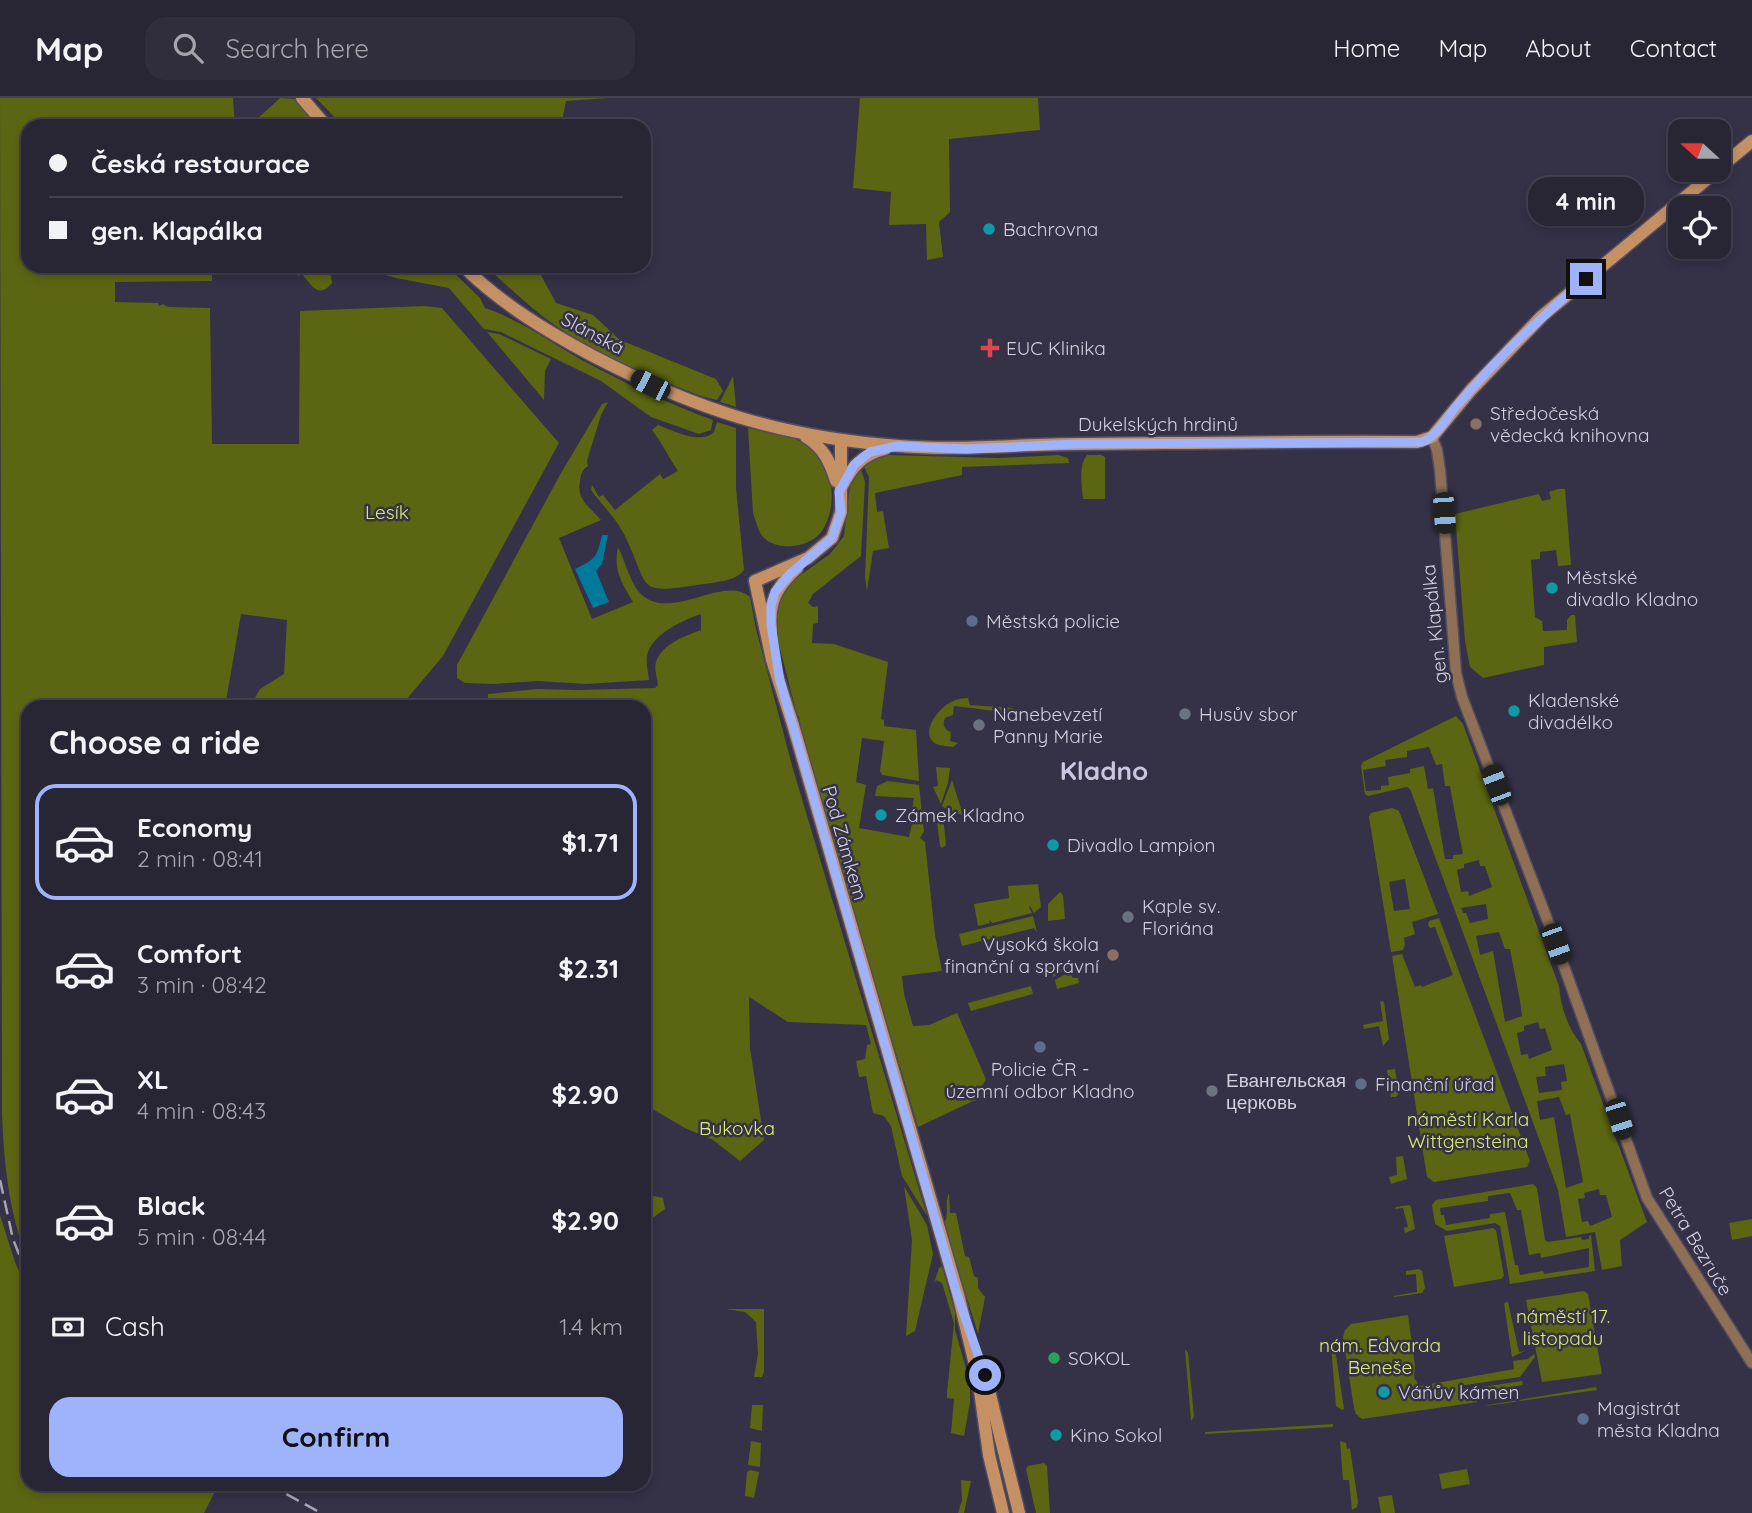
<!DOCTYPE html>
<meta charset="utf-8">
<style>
:root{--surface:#282535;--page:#302d3d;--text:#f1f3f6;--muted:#a5a5ad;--line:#444250;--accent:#9fb3fd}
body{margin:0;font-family:Quicksand,sans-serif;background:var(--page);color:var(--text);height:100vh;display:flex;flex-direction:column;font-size:26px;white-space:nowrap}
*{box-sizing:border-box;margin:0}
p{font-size:23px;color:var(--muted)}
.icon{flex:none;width:38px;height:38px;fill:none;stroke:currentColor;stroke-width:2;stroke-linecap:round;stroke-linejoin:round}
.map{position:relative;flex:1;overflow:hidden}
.side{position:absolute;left:21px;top:602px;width:630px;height:791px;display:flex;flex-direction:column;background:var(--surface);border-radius:21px;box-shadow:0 4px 10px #0003,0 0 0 2px var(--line)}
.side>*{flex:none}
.guide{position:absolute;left:21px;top:21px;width:630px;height:154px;border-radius:21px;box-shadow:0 4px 10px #0003,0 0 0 2px var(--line);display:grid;align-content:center;height:154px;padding:0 28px;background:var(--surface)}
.needle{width:46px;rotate:291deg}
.buttons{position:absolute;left:1668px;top:21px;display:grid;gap:14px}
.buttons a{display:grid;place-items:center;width:63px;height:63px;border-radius:14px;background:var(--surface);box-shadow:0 4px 10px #0003,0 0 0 2px var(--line);font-size:35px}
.end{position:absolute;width:32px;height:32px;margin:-16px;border:9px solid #9fb3fd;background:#111;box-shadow:0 0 0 4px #111}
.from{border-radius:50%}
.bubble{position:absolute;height:49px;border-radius:21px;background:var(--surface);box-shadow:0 4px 10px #0003,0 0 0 2px var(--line);font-size:23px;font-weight:700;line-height:49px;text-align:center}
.car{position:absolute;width:21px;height:42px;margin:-21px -10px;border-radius:9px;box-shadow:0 0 5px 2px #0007;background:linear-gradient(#222 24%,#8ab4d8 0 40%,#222 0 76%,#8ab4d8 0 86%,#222 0)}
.guide b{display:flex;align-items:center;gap:24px;height:66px;font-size:26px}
.guide b+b{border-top:2px solid var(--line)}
.guide i{width:18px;height:18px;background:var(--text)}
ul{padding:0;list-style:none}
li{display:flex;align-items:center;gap:21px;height:116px;margin:0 14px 10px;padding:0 14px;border:4px solid transparent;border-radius:21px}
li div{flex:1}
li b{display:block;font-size:26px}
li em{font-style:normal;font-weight:700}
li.on{border-color:var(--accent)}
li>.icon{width:63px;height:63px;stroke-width:1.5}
h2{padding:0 28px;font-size:32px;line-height:84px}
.pay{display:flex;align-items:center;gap:18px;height:77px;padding:0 28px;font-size:26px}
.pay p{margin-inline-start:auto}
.action{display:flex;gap:14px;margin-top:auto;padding:14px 28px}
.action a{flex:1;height:80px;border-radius:21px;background:var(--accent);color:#111;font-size:28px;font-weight:700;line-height:80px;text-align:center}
header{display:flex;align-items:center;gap:42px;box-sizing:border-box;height:98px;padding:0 35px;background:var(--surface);border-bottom:2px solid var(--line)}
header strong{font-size:33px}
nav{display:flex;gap:38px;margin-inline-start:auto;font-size:24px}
.search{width:490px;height:63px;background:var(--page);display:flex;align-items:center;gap:18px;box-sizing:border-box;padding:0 24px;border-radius:21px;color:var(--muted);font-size:26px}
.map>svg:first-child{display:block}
.green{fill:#5c6512;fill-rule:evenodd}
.water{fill:#007a9a}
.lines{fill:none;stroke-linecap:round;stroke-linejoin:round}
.tertiary-casing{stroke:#514d62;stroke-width:13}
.secondary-casing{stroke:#514d62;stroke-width:15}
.tertiary{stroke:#907055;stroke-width:10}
.secondary{stroke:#c49064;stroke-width:12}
.rail{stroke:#a8a5b5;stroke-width:2.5;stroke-dasharray:14 7;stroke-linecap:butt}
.route{stroke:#9fb3fd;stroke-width:9}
.culture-dot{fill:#0f9aa8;stroke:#353147;stroke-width:2.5}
.health-dot{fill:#e0444e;stroke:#353147;stroke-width:2.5}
.education-dot{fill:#8d6e63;stroke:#353147;stroke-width:2.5}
.service-dot{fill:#5c6f8a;stroke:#353147;stroke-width:2.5}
.worship-dot{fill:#6b7280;stroke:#353147;stroke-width:2.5}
.leisure-dot{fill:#2e9e5b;stroke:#353147;stroke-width:2.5}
.labels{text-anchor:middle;stroke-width:5;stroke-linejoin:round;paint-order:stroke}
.poi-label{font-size:19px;fill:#d2cfde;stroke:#353147;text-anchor:start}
.street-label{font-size:19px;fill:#d2cfde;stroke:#353147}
.park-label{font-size:19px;fill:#dbec68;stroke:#353147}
.district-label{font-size:26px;font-weight:bold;fill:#cac5e1;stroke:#353147}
</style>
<header>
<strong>Map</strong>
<div class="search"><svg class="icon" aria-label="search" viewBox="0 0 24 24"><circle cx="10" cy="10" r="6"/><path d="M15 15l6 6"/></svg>Search here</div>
<nav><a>Home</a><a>Map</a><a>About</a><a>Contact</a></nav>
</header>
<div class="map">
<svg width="1752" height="1415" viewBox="0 0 1752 1415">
<rect width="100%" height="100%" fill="#353147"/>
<g class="green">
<path d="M0,0H233L235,28H28V168H212V183L115,184V204L158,205L159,208L163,206L168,209L210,210L212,346H299L300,213L424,208L442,210L559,345L443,558L400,609H250L260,591L284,576L287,522L241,516L225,609H28V1163C9,1115 4,1067 2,1016Z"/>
<path d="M280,0L296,1L318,28H255V23Z"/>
<path d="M316,0H608L566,3L561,28H343Z"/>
<path d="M860,0H1038L1040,32L949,41L950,114L939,124L943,159L927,162L926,126L889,127L891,94L853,90Z"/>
<path d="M300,168H317L331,178L332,185C318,202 311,186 302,176L298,178L295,173Z"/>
<path d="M354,168H447L480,200L485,210C520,222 549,243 580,261C622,284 667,305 713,322L711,332L699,336L651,319L601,283L501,234L484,231L449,190L396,180Z"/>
<path d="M485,168H536L556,205L593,217L620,242L716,281L723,293L717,302L704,299C654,280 601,259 556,228C531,211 508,188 485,168Z"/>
<path d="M487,234L499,236L551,261L545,273L544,302Z"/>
<path d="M733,278L736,309L720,304Z"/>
<path d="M608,304L601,317L587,363L588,368C582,372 581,376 580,383C576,402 590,409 601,422L559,440L592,521L633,504C622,485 613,472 618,449C625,462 629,482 639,494C668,527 724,475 750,499L756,531L793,671L927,1118L902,1078L891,1028L884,1018L873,1015L866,978L859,979L856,963L865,961L867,947L871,946L866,927L788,924L749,899L750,950L764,1042L740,1063L713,1042L685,1030L644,1006V609H488V596L537,591L578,592L655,590L658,587C657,580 654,571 656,564C662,546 685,538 701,532V516C683,522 655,535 648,554C645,563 648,573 649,582L586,586L538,583L493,586L465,585L457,580V567L561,375L602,306Z"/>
<path d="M717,324L736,330V390L744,472C736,483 717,484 704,486C632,497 652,492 624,436C616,420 601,406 591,392L592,387L599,399L603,397L615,412L660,376L663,381L678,373C669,360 662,345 652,332L658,327C674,333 700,347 714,334Z"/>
<path d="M748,330C770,335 797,337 814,352C835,370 837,411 822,433C811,449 779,454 764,440C758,434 756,423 753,415Z"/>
<path d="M888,357L999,360L1058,357L1068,360L1069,365L962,369V377L875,395L877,414L883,413L889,450L873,453L867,493L865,479L869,379L862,365L880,358Z"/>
<path d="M1087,357H1101L1105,359V401H1083C1082,387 1078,368 1087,357Z"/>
<path d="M860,368L865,384L861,458L813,496L808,505L813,509L818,508V525L813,526L812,545L834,546L888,564L881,621L884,622V628L916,632L919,683L882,677L880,673L884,643L862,640L856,684L866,687L859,730L909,739L913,722L923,725L924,733L920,740L925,744L935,837L942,873L902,878L904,896L913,928L929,927L957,915L986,981L982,988L986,997L918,1029L805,650L799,619L797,617L776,535V504L792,483L830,456L844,438L850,387Z"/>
<path d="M1558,391H1565L1571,467L1558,468L1556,452L1540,454V461L1531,462L1535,519L1542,523L1543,533L1567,532V522L1571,517H1575L1577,544L1544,549V567L1483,580L1470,569L1465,543L1455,416L1539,396L1542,403L1551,401L1549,394Z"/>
<path d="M968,600L970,607L1013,610L1012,615L954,608L953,617L945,620C942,626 944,632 951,634L950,643L958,645L953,649C948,648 941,648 936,646C918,635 940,609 951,604C957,601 962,600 968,600Z"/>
<path d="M1456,618L1463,626L1559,888C1561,909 1567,929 1581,946L1638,1100L1647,1124L1620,1142L1622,1168L1602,1172L1595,1134L1566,1139L1558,1092L1410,691L1407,689L1368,698L1365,696L1361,668L1363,664ZM1429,649L1436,667L1442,666L1445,688H1450C1454,712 1459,735 1463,756L1453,757V761H1445L1433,690L1428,691L1424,668L1410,671V675L1388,679L1389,687L1381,688V692L1366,693L1363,672L1386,668L1385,662L1407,659V653ZM1479,762L1480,768H1485L1492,789L1469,798L1468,793L1461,794L1457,772L1464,770V766ZM1486,806L1488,821L1470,825L1466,815H1463L1461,810ZM1499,834L1505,851H1510C1514,874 1520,898 1522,918L1505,924L1493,853L1480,857L1476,838ZM1538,924L1540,931L1545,930L1552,952L1529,961L1528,956L1521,957L1517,935L1524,933V928ZM1564,966L1567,983L1561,984L1562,992L1539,995L1536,979L1546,978L1545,969ZM1559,999L1566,1017L1570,1016C1574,1041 1580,1064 1583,1084L1566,1090L1554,1019L1540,1022L1537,1003ZM1599,1091L1600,1097H1606L1612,1119L1590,1128L1588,1123L1582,1124L1578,1101L1585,1100L1584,1095Z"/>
<path d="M936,669L950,670L948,685L941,706L933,689L938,688Z"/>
<path d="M952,682L963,717L951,714L942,708Z"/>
<path d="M888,683L919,687L922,716L911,717L914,700L875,698L877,688Z"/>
<path d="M1392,710L1399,713L1438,816L1412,824L1415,836L1404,840L1405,847L1403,852L1391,854L1369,719L1371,715ZM1405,781L1410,811L1394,813L1389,784Z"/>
<path d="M943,718L946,747L942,750L940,748L937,724Z"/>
<path d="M1038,786L1041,809L1034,815L1030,808L1029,809L1032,815L992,825L989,821L990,825L978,828L974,806L1009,800L1008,788Z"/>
<path d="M1060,794L1063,797L1065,821L1048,823V806Z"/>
<path d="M1033,818L1037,835L1034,830L962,848L959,836Z"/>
<path d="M1439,820L1530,1063L1527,1069L1434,1084L1427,1079L1392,858L1402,856L1415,889L1421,887L1422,889L1453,877L1435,829L1430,830L1428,827L1429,823Z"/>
<path d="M1069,863L1068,870L1053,879L1052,874L1048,875L1046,866Z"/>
<path d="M1069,874L1073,880H1078L1079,885L1057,891L1055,882Z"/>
<path d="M1031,888L1033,896L971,913L968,905Z"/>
<path d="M1380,903L1384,904L1389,941L1383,948L1379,928L1364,931L1363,927L1383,923Z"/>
<path d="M1395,971L1399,995L1396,999H1391L1387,972Z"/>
<path d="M1403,1058L1407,1081L1391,1086L1389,1079L1397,1077L1396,1059Z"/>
<path d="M1533,1086L1537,1090L1545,1142L1548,1144L1581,1139L1582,1142L1589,1141V1138L1591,1137L1595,1173L1510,1186L1500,1128L1495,1125L1447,1133L1435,1126L1432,1107L1436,1102ZM1510,1095L1517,1112H1521L1529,1157L1540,1155L1541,1160L1589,1150V1169L1544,1176L1543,1173L1520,1177L1518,1167H1515L1505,1114L1490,1116V1120L1446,1127L1444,1117H1441L1440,1110L1488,1103V1098Z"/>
<path d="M904,1088L927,1127L933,1156L915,1233L906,1238L912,1142Z"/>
<path d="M949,1095L950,1115H956L965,1158L969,1159L974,1178L978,1180V1190L985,1199L978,1236L944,1125C950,1117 944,1104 949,1095Z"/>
<path d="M644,1096L663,1100L665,1111L644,1126Z"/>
<path d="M1409,1107L1411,1109L1415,1131L1405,1135L1404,1130L1408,1129L1403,1110L1395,1111L1396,1109Z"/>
<path d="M0,1117L15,1164L28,1193V1386H219L204,1415H0Z"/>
<path d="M1752,1121V1138L1732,1142L1729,1125Z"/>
<path d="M1493,1130L1496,1132L1504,1178L1501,1181L1454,1189L1444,1138Z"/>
<path d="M942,1168L955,1214V1232L970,1284V1304L964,1338L951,1335L954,1301L947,1300V1295L954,1225L942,1185L936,1182L934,1185L939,1170Z"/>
<path d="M1419,1171L1422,1173L1425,1190L1422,1195L1394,1199L1393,1198L1417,1194L1416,1176L1406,1177V1173Z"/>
<path d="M1584,1193L1588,1196L1602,1276L1542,1284L1526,1202Z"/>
<path d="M1508,1204L1519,1254L1525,1253L1512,1259L1504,1205Z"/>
<path d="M726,1211H764V1274L762,1279H754L758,1256L756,1224L745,1214Z"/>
<path d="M1408,1217L1415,1268L1414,1280L1420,1288L1514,1271L1513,1263L1528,1261L1534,1256L1535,1259L1520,1279L1459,1288L1460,1292L1478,1304L1362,1321L1356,1316L1354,1310L1343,1239L1345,1232L1351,1226Z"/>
<path d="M1334,1244L1344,1311L1342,1312L1336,1308L1331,1248Z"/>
<path d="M1185,1251L1188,1255L1194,1319L1191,1323Z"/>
<path d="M1522,1283L1523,1287L1485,1293L1482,1289Z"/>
<path d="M1596,1289L1597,1292L1486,1308L1488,1307Z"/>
<path d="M752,1307H763L762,1333L750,1330Z"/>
<path d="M1333,1326V1329L1205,1336V1334Z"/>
<path d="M751,1343L761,1345L760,1369L748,1367Z"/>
<path d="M1340,1343L1346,1345L1347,1351L1350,1350L1358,1404L1357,1409L1352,1412L1349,1382H1343Z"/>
<path d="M1044,1365L1047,1368L1050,1415H1036L1026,1371L1028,1368Z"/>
<path d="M1467,1371L1470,1386L1442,1391L1439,1376Z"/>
<path d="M750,1372L759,1374L754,1400L745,1398L747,1374Z"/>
<path d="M961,1382L971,1383L964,1415H958L962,1402Z"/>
<path d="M1392,1397L1395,1415H1381L1378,1399Z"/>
</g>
<path class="water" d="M602,437H608L602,466L596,473L609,504L593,510L575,471C596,461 597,459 602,437Z"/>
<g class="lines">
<g class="tertiary-casing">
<path id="tertiary" d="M1432,339L1437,352L1440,372L1456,575L1462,599L1547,821L1647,1100L1752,1265"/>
</g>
<g class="secondary-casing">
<g id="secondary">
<path d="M302,0L326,28"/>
<path d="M1718,71L1752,43"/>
<path d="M463,168C500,205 546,233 593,258C697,312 781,339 899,348C959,353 1019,346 1079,346C1192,345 1305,343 1417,344L1432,339L1471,292L1542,218L1718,72"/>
<path d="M806,339C824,350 830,364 836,383"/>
<path d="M841,343V414L832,440L808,460L755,483L772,562L793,627L958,1196L978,1279L989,1357L1003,1415"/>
<path d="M841,390C851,370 862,356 885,351"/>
<path d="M771,533C768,505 776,489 797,470"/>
<path d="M984,1272L1019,1415"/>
</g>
</g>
<use href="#tertiary" class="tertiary"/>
<use href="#secondary" class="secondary"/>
<g class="rail">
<path d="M0,1082L13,1141L28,1179"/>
<path d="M268,1386L321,1415"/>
</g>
</g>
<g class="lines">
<path class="route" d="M985,1277L957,1196L780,583L771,527V508L775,494L790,476L832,440L841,414L839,394L854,367L870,354L897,348L966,351L1076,346L1422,344C1436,339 1446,321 1455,310C1495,263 1539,220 1586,181"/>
</g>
<g class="culture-dot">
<circle cx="989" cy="131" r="7"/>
<circle cx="1552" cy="490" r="7"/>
<circle cx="1514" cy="613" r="7"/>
<circle cx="881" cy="717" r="7"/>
<circle cx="1053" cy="747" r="7"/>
<circle cx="1384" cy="1294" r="7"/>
<circle cx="1056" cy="1337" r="7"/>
</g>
<path class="health-dot" d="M986.5 239.5h7v7h7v7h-7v7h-7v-7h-7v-7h7z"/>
<g class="education-dot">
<circle cx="1476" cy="326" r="7"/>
<circle cx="1113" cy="857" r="7"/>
</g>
<g class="service-dot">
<circle cx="972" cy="523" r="7"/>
<circle cx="1040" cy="949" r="7"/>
<circle cx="1361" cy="986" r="7"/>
<circle cx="1583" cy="1321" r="7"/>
</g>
<g class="worship-dot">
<circle cx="1185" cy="616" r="7"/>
<circle cx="979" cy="627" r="7"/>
<circle cx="1128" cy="819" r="7"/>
<circle cx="1212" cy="993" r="7"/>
</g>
<circle class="leisure-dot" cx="1054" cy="1260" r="7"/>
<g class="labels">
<g class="poi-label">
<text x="1003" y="138">Bachrovna</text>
<text x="1006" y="257">EUC Klinika</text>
<text x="1490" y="322">Středočeská<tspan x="1490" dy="22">vědecká knihovna</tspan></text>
<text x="1566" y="486">Městské<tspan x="1566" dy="22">divadlo Kladno</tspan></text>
<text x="986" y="530">Městská policie</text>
<text x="1528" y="609">Kladenské<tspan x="1528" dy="22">divadélko</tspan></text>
<text x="993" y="623">Nanebevzetí<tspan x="993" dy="22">Panny Marie</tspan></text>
<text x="1199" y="623">Husův sbor</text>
<text x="895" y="724">Zámek Kladno</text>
<text x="1067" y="754">Divadlo Lampion</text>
<text x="1142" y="815">Kaple sv.<tspan x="1142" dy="22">Floriána</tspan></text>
<text x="1099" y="853" text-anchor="end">Vysoká škola<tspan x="1099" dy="22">finanční a správní</tspan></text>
<text x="1040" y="978" text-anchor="middle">Policie ČR -<tspan x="1040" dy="22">územní odbor Kladno</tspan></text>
<text x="1226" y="989">Евангельская<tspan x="1226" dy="22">церковь</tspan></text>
<text x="1375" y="993">Finanční úřad</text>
<text x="1068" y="1267">SOKOL</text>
<text x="1398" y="1301">Váňův kámen</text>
<text x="1597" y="1317">Magistrát<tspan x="1597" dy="22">města Kladna</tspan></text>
<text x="1070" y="1344">Kino Sokol</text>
</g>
<g class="street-label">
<text transform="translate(593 235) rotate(28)" y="7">Slánská</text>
<text x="1158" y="333">Dukelských hrdinů</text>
<text transform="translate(1434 526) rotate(-96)" y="7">gen. Klapálka</text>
<text transform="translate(845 745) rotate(74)" y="7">Pod Zámkem</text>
<text transform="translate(1696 1143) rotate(59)" y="7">Petra Bezruče</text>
</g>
<g class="park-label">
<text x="387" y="421">Lesík</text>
<text x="1468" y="1028">náměstí Karla<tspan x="1468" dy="22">Wittgensteina</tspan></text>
<text x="737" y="1037">Bukovka</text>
<text x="1563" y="1225">náměstí 17.<tspan x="1563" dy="22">listopadu</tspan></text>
<text x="1380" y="1254">nám. Edvarda<tspan x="1380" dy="22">Beneše</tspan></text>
</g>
<g class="district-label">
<text x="1104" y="682">Kladno</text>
</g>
</g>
</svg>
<div class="buttons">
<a><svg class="needle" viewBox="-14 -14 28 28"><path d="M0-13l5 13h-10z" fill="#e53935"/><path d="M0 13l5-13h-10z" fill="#a5a5ad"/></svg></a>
<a><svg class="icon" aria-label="locate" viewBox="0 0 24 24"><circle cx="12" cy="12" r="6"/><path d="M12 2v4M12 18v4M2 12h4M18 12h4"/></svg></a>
</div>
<i class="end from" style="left:985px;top:1277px"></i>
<i class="end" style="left:1586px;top:181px"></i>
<div class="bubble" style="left:1528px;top:79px;width:116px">4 min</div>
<i class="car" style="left:650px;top:287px;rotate:297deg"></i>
<i class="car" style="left:1444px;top:415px;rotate:176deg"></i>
<i class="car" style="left:1496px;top:687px;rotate:339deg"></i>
<i class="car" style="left:1556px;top:846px;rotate:160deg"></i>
<i class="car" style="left:1619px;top:1021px;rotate:162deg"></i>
<div class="guide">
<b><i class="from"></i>Česká restaurace</b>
<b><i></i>gen. Klapálka</b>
</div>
<section class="side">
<h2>Choose a ride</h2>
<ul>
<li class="on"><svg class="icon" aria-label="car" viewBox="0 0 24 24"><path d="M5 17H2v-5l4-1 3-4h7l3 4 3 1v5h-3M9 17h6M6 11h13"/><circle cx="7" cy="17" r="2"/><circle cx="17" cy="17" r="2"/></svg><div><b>Economy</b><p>2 min · 08:41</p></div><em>$1.71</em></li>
<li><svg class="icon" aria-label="car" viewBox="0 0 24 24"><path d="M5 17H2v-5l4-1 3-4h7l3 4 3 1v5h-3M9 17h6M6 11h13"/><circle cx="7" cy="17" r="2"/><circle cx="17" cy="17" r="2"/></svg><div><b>Comfort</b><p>3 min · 08:42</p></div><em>$2.31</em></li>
<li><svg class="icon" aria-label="car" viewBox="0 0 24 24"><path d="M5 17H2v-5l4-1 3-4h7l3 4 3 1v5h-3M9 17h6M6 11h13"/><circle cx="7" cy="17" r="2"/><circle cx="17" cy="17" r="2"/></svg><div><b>XL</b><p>4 min · 08:43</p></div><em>$2.90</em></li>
<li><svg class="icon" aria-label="car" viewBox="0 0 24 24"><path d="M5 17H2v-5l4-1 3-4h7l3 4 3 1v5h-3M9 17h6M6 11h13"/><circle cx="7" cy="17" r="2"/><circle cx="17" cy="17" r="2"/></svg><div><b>Black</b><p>5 min · 08:44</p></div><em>$2.90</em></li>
</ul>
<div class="pay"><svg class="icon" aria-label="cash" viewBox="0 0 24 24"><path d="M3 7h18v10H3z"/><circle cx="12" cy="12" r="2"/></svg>Cash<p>1.4 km</p></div>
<div class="action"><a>Confirm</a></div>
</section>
</div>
